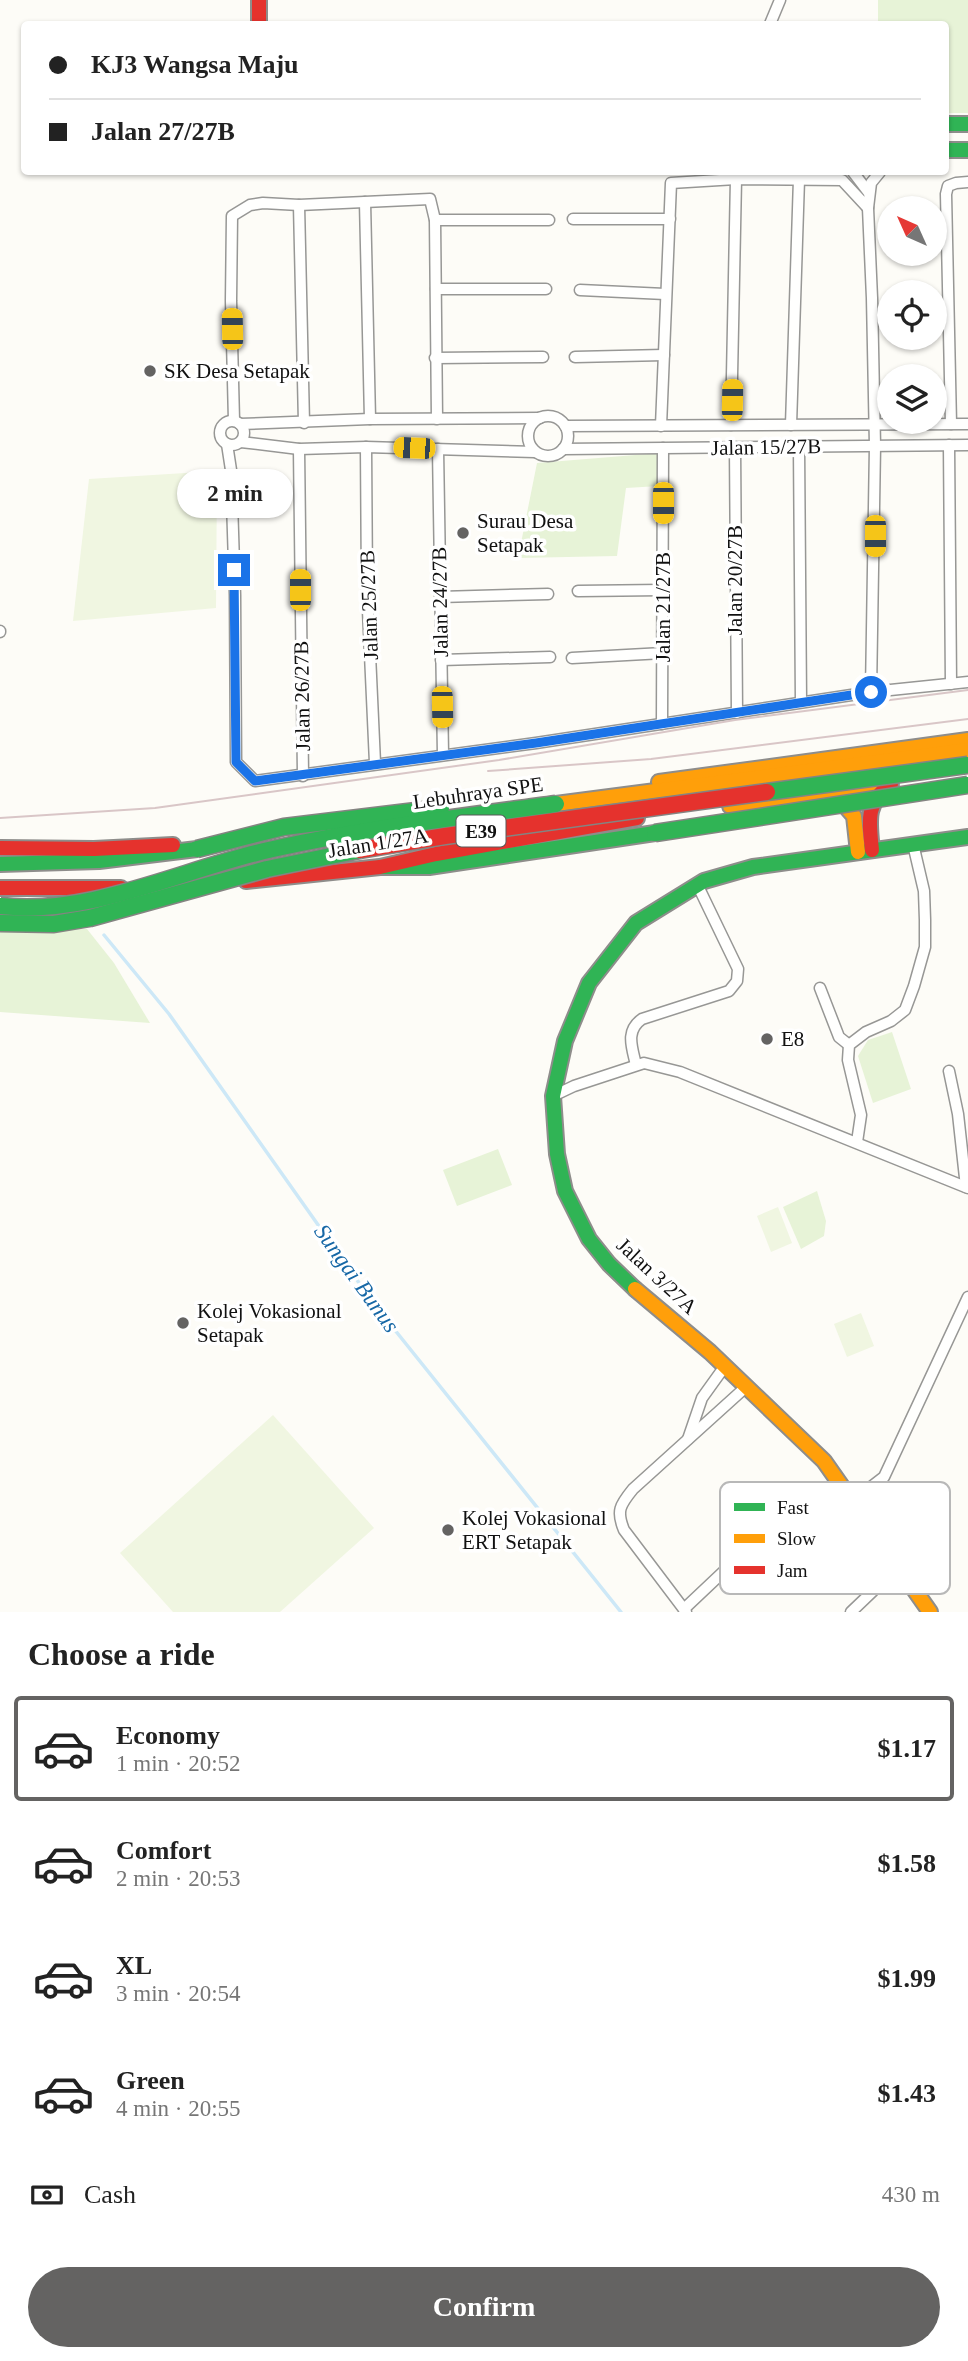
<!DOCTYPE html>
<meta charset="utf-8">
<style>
:root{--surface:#fff;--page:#f6f6f6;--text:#222;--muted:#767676;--line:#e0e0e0;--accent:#646362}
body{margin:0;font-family:"Times New Roman",serif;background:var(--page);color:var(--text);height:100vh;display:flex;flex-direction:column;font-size:26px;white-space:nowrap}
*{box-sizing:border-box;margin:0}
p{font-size:23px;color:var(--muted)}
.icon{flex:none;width:38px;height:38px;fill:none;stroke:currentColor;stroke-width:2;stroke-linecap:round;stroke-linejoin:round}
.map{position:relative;height:1612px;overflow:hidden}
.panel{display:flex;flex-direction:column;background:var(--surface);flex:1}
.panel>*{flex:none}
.banner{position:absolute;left:21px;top:21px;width:928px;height:154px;border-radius:7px;box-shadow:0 2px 5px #0004;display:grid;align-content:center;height:154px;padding:0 28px;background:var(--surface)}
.needle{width:46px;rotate:315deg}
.tools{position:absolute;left:877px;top:196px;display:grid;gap:14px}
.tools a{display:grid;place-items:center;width:70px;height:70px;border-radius:50%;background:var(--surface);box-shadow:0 2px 5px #0004;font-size:35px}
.end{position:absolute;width:32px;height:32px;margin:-16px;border:9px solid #1a73e8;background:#fff;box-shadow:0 0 0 4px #fff}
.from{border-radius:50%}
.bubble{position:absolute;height:49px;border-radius:24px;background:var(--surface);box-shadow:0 2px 5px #0004;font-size:23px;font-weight:800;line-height:49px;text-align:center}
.car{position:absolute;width:21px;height:42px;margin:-21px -10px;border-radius:9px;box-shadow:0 0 5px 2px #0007;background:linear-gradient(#f5c518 24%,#345 0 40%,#f5c518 0 76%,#345 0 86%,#f5c518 0)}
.banner b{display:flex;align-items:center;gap:24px;height:66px;font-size:26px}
.banner b+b{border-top:2px solid var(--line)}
.banner i{width:18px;height:18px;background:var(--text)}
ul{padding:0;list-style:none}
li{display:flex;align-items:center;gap:21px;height:105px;margin:0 14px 10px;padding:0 14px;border:4px solid transparent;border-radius:7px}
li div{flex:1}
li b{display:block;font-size:26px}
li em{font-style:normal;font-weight:800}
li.current{border-color:var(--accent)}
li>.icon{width:63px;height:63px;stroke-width:1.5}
h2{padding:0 28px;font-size:32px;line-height:84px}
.pay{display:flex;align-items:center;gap:18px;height:77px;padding:0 28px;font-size:26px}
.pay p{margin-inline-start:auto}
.button{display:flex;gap:14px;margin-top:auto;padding:14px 28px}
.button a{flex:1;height:80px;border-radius:42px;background:var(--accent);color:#fff;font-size:28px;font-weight:800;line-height:80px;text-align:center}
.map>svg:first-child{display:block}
.green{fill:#e7f3d7}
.pitch{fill:#f0f6e1}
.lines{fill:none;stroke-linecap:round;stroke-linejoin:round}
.stream{stroke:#cde8f7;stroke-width:3.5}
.street-casing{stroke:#979795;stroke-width:13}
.fast-casing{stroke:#8e8d8b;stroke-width:18}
.slow-casing{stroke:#8e8d8b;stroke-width:18}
.jam-casing{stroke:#8e8d8b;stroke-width:18}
.street{stroke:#fffffe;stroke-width:10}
.fast{stroke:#30b455;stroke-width:14}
.slow{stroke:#ff9f0a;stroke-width:14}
.jam{stroke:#e5322d;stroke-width:14}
.tram{stroke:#d9c6c7;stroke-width:2}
.fast-bridge-casing{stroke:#858482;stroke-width:19;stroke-linecap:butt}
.jam-bridge-casing{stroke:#858482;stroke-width:19;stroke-linecap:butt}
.fast-bridge{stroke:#30b455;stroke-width:16}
.jam-bridge{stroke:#e5322d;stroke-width:16}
.route{stroke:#1a73e8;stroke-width:9}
.poi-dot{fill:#646362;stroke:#fff;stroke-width:2.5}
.labels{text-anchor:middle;stroke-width:7;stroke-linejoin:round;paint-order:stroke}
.shield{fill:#fff;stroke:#585858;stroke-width:2}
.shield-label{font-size:19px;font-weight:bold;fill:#111}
.poi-label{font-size:21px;fill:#111;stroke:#fff;text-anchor:start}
.street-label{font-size:21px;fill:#111;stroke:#fff}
.water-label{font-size:23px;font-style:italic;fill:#1768a6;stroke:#fff}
.key{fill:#fff;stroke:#b8b8b8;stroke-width:2}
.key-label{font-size:19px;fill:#111}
</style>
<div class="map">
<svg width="968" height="1612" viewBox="0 0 968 1612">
<rect width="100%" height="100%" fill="#fdfcf7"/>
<g class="green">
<path d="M878,0H968V113H945V24H878Z"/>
<path d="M660,453L659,486L626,488L617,556L518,558L537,463Z"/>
<path d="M0,929H87L114,963L150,1023L0,1012Z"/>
<path d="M892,1032L911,1089L873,1103L858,1056L868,1040Z"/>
<path d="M498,1149L512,1185L457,1206L443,1170Z"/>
<path d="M817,1191L826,1221L824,1236L801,1249L783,1207Z"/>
</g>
<g class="pitch">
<path d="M217,471L216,608L73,621L89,479Z"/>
<path d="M778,1207L792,1243L771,1252L757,1216Z"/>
<path d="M861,1313L874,1346L847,1357L834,1324Z"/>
<path d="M273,1415L374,1528L280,1612H173L120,1553Z"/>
</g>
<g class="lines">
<path class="stream" d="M104,935L169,1014L374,1304L621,1612"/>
<g class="street-casing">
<g id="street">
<path d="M770,24L780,0"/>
<path d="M853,172L869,193"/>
<path d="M365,202L370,419"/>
<path d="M299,205L304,423"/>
<path d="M573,219H670"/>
<path d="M435,220H549"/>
<path d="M436,289H546"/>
<path d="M580,290L665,294"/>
<path d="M575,357L664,355"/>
<path d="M435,358L543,357"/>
<circle cx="548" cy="436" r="20"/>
<path d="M234,421L231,301L232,216L250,205L263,203L299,205L430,199L435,220L437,419"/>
<circle cx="232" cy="433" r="12"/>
<path d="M240,424L370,419L540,418"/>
<path d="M951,424L946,194L948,186L956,183L968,182"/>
<path d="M731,425L736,179"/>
<path d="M791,425L799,179"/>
<path d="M565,426L968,424"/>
<path d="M661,426L671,183L736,179L842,180L868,208"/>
<path d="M241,442L299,449L366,447L535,452"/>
<path d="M227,444L231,470L235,595L236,762L255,781L536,743L871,692L968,682"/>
<path d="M949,445L951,684"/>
<path d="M366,447L367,589L375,763"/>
<path d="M735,447L737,713"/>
<path d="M799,447L801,702"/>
<path d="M299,449L303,776"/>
<path d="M438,449L443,755"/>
<path d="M563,449L968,445"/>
<path d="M578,591L663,590"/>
<path d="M440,597L548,594"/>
<path d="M0,632V631"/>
<path d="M572,658L663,653"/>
<path d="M441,660L550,657"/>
<path d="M871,692L875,446L872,298L868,208L871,183L880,172"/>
<path d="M662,724L663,448"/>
<path d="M820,988L839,1037L849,1045"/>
<path d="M636,1065C632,1047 625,1031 642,1019L729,991L737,981L738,969L697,884"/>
<path d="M949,1071L958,1114L966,1187"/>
<path d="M553,1096L574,1086L644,1063L680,1072L968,1188"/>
<path d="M857,1142L861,1115L848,1060L849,1045L866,1032L891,1021L905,1010L914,986L925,947V920L924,891L913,844"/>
<path d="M688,1439L702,1398L725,1366"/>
<path d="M853,1501L884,1477L968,1297"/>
<path d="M684,1609L811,1489"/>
<path d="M686,1612L624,1530C616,1511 620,1505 633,1489L747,1386"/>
<path d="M851,1612L873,1591"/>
</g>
</g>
<g class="fast-casing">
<g id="fast">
<path d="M945,124H968"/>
<path d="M945,150H968"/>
<path d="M0,864L99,861L197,849"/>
<path d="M380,867H429L655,833"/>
<path d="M635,1289L609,1264L589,1239L565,1191L557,1154L553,1096L565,1041L589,983L636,923L704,881L753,867L968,837"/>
</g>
</g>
<g class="slow-casing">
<g id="slow">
<path d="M659,782L968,740"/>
<path d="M840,800L854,816L858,852"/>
<path d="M556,804L968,750"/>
<path d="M730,806L870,787"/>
<path d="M635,1289L710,1352L824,1461L930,1612"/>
</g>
</g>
<g class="jam-casing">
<g id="jam">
<path d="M259,0V24"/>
<path d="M0,848L94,849L173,845"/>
<path d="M872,850C869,821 865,803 891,784"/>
<path d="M246,881L380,867L436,854L637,818"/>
<path d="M0,888H121"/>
</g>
</g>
<use href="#street" class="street"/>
<use href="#fast" class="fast"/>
<use href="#slow" class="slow"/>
<use href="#jam" class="jam"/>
<g class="tram">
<path d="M488,771L651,759L968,719"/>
<path d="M0,818L155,808L499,760L735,720L968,690"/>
</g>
<g class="fast-bridge-casing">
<g id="fast-bridge">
<path d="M767,792L968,765"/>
<path d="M655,833L968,785"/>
<path d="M197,849L284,827L441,808"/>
<path d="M0,906C91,917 185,868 273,849C367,828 461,817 556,804"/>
<path d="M0,923L54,924L90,918L267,869L360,850"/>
</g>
</g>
<g class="jam-bridge-casing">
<path id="jam-bridge" d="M360,850L445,836L767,792"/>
</g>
<use href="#fast-bridge" class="fast-bridge"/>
<use href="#jam-bridge" class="jam-bridge"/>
</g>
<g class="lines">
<path class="route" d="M234,570L236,762L255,781L536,743L871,692"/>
</g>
<g class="poi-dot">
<circle cx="150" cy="371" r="7"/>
<circle cx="463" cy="533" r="7"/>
<circle cx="767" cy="1039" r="7"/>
<circle cx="183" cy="1323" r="7"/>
<circle cx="448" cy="1530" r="7"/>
</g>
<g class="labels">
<rect class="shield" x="456.5" y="815.5" width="49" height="31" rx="5"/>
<g class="shield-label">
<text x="481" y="838">E39</text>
</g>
<g class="poi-label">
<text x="164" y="378">SK Desa Setapak</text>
<text x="477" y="528">Surau Desa<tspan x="477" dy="24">Setapak</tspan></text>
<text x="781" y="1046">E8</text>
<text x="197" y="1318">Kolej Vokasional<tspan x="197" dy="24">Setapak</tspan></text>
<text x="462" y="1525">Kolej Vokasional<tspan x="462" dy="24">ERT Setapak</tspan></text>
</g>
<g class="street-label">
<text transform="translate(766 447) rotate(-1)" y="7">Jalan 15/27B</text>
<text transform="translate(735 580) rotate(-90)" y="7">Jalan 20/27B</text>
<text transform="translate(440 602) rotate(-91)" y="7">Jalan 24/27B</text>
<text transform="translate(369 605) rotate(-92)" y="7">Jalan 25/27B</text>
<text transform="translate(663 607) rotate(-90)" y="7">Jalan 21/27B</text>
<text transform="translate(302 696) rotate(-91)" y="7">Jalan 26/27B</text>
<text transform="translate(478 793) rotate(-8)" y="7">Lebuhraya SPE</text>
<text transform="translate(378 843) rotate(-9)" y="7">Jalan 1/27A</text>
<text transform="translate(657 1276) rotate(43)" y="7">Jalan 3/27A</text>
</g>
<g class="water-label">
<text transform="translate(357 1278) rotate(54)" y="8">Sungai Bunus</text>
</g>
</g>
<rect x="720" y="1482" width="230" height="112" rx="10" class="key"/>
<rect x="734" y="1503" width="31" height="8" fill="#30b455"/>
<rect x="734" y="1534" width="31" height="9" fill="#ff9f0a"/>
<rect x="734" y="1566" width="31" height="8" fill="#e5322d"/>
<g class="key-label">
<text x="777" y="1514">Fast</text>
<text x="777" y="1545">Slow</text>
<text x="777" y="1577">Jam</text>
</g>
</svg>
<div class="tools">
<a><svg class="needle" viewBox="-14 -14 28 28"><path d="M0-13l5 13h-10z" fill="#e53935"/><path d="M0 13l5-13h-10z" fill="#767676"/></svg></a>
<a><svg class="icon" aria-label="locate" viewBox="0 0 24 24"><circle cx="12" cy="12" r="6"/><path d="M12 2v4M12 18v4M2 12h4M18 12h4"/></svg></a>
<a><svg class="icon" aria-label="layers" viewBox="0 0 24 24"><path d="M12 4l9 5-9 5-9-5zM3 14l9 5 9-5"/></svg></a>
</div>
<i class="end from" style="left:871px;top:692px"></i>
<i class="end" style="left:234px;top:570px"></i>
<div class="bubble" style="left:177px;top:469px;width:116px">2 min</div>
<i class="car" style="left:232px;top:329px;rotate:359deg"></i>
<i class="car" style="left:732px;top:400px;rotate:1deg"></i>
<i class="car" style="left:414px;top:448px;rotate:272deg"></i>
<i class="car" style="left:663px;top:503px;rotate:180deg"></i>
<i class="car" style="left:875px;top:536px;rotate:180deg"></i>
<i class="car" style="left:300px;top:590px;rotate:0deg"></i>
<i class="car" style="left:442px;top:707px;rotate:179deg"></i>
<div class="banner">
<b><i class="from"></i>KJ3 Wangsa Maju</b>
<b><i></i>Jalan 27/27B</b>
</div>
</div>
<section class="panel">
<h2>Choose a ride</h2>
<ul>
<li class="current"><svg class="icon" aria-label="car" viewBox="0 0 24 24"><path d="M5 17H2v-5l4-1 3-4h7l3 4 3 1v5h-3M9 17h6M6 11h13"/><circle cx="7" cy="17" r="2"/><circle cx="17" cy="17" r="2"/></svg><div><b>Economy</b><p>1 min · 20:52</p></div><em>$1.17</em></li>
<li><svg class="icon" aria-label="car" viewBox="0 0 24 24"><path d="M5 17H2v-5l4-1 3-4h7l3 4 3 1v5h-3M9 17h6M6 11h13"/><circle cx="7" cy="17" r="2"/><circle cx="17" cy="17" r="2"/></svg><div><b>Comfort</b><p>2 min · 20:53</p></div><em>$1.58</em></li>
<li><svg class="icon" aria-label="car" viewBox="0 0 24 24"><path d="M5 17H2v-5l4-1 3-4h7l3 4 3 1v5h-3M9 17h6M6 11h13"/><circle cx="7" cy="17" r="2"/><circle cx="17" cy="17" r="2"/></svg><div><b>XL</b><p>3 min · 20:54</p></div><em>$1.99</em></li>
<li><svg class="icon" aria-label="car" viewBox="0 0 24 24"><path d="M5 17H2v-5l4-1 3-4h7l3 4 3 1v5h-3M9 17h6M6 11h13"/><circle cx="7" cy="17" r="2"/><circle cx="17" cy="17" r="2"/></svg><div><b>Green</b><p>4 min · 20:55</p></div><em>$1.43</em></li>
</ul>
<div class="pay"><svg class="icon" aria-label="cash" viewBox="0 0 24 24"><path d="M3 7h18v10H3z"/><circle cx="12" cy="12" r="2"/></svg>Cash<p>430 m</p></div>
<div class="button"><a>Confirm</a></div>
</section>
